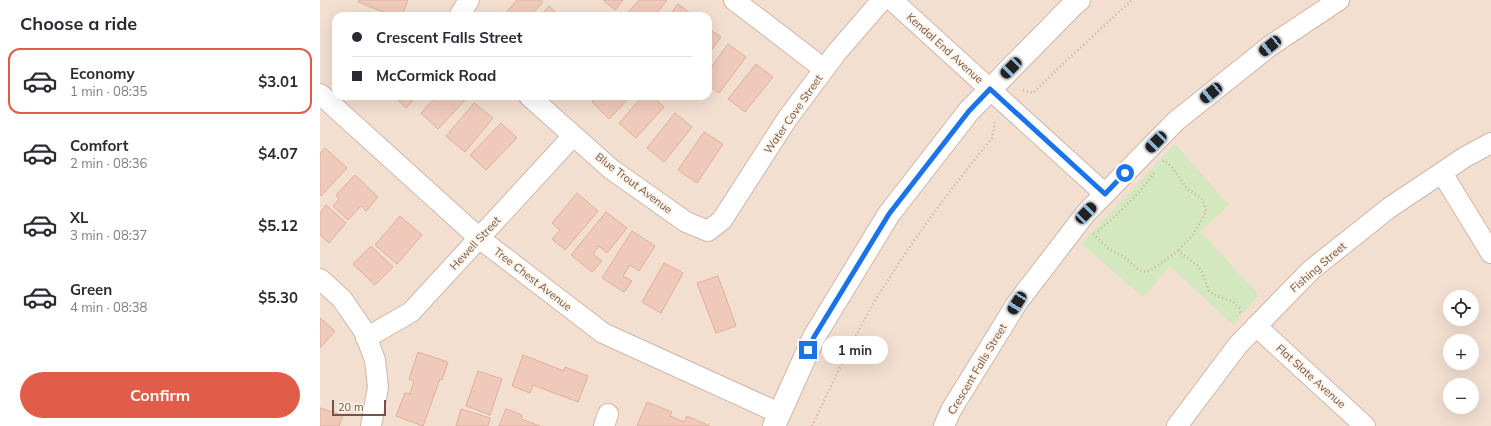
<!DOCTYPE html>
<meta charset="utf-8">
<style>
:root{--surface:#fff;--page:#f2f2f3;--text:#2b2b33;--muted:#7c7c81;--line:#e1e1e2;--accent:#e25c4a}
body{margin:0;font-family:Mulish,sans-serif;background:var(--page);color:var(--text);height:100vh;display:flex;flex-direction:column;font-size:15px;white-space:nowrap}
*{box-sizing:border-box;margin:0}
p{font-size:13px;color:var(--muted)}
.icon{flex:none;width:22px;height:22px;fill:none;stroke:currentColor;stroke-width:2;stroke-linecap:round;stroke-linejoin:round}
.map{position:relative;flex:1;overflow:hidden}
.details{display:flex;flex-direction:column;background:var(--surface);width:320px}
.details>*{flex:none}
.hud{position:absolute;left:12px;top:12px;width:380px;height:88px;border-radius:12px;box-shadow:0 4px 16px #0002;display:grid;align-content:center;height:88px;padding:0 20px;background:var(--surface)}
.buttons{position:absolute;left:1123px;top:290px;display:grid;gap:8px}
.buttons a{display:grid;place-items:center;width:36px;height:36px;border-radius:50%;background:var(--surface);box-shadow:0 4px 16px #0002;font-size:20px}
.scale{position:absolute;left:12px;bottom:10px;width:54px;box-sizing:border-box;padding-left:4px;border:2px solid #715349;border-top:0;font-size:11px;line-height:14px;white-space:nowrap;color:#715349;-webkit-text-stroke:3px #fef3e7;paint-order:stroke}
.end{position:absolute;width:18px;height:18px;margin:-9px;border:5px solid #1a73e8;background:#fff;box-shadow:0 0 0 2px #fff}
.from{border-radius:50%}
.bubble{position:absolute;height:28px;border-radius:14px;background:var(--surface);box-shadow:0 4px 16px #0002;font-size:13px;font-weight:700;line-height:28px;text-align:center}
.car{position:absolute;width:12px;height:24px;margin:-12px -6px;border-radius:5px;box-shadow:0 0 3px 1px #0007;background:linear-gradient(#222 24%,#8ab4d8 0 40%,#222 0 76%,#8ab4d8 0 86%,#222 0)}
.hud b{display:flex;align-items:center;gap:14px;height:38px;font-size:15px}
.hud b+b{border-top:1px solid var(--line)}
.hud i{width:10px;height:10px;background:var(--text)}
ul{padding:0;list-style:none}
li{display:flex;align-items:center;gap:12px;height:66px;margin:0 8px 6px;padding:0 12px;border:2px solid transparent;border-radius:12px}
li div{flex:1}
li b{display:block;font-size:15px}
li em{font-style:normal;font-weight:700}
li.active{border-color:var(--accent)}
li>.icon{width:36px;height:36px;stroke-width:1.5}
h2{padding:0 20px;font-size:18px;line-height:48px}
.action{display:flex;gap:8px;margin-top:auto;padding:8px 20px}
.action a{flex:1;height:46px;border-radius:24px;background:var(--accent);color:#fff;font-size:16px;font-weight:700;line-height:46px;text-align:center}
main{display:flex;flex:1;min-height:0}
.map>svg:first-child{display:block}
.residential{fill:#f2dfd0;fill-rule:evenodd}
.green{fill:#d4e8c0}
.building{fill:#efcaba;stroke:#e1af9b}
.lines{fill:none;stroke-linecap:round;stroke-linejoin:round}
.minor-casing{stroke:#ceb7ab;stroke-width:22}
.tertiary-casing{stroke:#ceb7ab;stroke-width:24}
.path{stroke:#d4ad9d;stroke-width:2.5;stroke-dasharray:1 3;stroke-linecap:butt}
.minor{stroke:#fff;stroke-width:20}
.tertiary{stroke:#fff;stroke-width:22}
.route{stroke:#1a73e8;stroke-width:5}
.labels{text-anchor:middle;stroke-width:3.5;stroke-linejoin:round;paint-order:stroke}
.street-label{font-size:11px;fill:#715349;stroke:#fef3e7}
</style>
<main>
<section class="details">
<h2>Choose a ride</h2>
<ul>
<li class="active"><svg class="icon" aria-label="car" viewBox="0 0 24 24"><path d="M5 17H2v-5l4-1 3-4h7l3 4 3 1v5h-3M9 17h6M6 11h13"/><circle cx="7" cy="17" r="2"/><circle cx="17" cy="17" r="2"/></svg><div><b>Economy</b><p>1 min · 08:35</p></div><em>$3.01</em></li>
<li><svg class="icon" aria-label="car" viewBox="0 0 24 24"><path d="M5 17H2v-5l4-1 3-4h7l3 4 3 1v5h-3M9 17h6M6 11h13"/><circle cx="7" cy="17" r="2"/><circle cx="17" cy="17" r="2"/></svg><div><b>Comfort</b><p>2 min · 08:36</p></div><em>$4.07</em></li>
<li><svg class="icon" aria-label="car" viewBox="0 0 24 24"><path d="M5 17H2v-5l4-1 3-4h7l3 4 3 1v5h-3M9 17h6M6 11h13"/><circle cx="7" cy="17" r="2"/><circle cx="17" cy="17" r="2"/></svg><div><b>XL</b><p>3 min · 08:37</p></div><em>$5.12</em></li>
<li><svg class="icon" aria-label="car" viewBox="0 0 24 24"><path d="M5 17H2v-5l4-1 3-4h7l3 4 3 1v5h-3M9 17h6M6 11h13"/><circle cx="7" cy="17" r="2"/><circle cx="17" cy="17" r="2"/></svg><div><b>Green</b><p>4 min · 08:38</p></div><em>$5.30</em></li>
</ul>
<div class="action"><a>Confirm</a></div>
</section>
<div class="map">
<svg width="1171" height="426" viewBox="0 0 1171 426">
<rect width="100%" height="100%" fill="#fbeee1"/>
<path class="residential" d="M0,0H1171V426H0ZM16,16H388V96H16ZM1130,297H1152V319H1130ZM1130,341H1152V363H1130ZM1130,385H1152V407H1130Z"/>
<path class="green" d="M855,144L909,205L881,232L939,295L913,325L850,266L823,297L761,244Z"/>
<g class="building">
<path d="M39,0H88L82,16H73L38,2Z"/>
<path d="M197,0H220L223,2L210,16H183Z"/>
<path d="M283,0H303L295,10Z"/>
<path d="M319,0H347L334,16H305Z"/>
<path d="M358,4L374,16H349Z"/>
<path d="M229,6L240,16H220Z"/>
<path d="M388,28L401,37L388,55Z"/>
<path d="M408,44L426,57L399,93L388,85V72Z"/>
<path d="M436,64L453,77L425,112L408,99Z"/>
<path d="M74,96H97L86,108Z"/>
<path d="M117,96H149L118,129L101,113Z"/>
<path d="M278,96H311L289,119L272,102Z"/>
<path d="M323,96H332L344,107L316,138L299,123Z"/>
<path d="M154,103L173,118L145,152L126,136Z"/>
<path d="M355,113L372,127L344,162L327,148Z"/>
<path d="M181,123L197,138L166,170L150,155Z"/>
<path d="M384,132L403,144L377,183L358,170Z"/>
<path d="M5,148L27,168L1,196L0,194V153Z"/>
<path d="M35,175L58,197L46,211L41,206L28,220L13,206L19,199L16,195Z"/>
<path d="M257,193L278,211L245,250L232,239L240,230L232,223Z"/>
<path d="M6,205L26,223L9,243L0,235V213Z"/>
<path d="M286,212L307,228L287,253L279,246L273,254L282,261L272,272L251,255Z"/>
<path d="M80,216L102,235L77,264L55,245Z"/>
<path d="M312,231L335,246L319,271L310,265L303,276L312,281L304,292L282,278Z"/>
<path d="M51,246L73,267L55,285L33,264Z"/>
<path d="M344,263L363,273L341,313L322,302Z"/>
<path d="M398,276L416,326L396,333L377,283Z"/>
<path d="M0,318L15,331L0,348Z"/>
<path d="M98,352L128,362L122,380L120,379L103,426L76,416L85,393L90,394L94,381L89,379Z"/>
<path d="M203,355L244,371L245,367L268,376L258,402L213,385L210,393L192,386Z"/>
<path d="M158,371L182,379L170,415L146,406Z"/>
<path d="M327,402L352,412L350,416L364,422L367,416L390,426H317Z"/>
<path d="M0,408L23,415L19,426H0Z"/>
<path d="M141,409L170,418L168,426H136Z"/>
<path d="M186,409L202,415L201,419L220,426H179Z"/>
</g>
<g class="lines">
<g class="minor-casing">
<g id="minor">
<path d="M414,0L504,69"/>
<path d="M572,0L785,194"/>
<path d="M139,16L149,0"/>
<path d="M0,94L159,238L283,333L459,413"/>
<path d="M209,96L291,169L366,222L388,231L402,220L467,119L517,52L562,0"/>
<path d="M1122,173L1171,253"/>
<path d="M0,279L22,299L44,331L55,360L58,387L51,426"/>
<path d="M936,326L1045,426"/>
<path d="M46,338L91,312L253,136"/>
<path d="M284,426L288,414"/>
<path d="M624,426L631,410L697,303L766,213L856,121L950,46L1019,0"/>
<path d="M857,426L918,345L991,270L1069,208L1145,157L1171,143"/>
</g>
</g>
<g class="tertiary-casing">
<path id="tertiary" d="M454,426L494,337L569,214L649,111L752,6L759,0"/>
</g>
<g class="path">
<path d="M703,90L713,93L747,60L812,0"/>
<path d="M843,161L844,160L853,168L867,189L880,197L884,203L886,211L881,221L872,236L858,251"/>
<path d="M778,231C799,214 818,195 834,173"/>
<path d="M773,234L789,249L804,257L819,270L826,272L831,270L858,251L878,266L883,274L889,291L894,295L912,301L919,308L921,315"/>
<path d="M492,426C511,386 530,345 552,306C587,247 629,191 672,138L675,120"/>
</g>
<use href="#minor" class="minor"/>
<use href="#tertiary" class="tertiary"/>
</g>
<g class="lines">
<path class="route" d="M488,350L494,337L569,214L649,111L670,89L785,194L805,173"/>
</g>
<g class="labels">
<g class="street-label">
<text transform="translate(625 48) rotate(42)" y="4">Kendal End Avenue</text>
<text transform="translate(473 114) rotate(-55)" y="4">Water Cove Street</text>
<text transform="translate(314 183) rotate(37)" y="4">Blue Trout Avenue</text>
<text transform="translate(155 243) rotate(-47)" y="4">Hewell Street</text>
<text transform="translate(998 267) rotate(-41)" y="4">Fishing Street</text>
<text transform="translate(213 279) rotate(38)" y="4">Tree Chest Avenue</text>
<text transform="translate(657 369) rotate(-59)" y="4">Crescent Falls Street</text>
<text transform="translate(991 376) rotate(42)" y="4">Flat Slate Avenue</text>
</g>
</g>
</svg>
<div class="buttons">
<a><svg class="icon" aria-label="locate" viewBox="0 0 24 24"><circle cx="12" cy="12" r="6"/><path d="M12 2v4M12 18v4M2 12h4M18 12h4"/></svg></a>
<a>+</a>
<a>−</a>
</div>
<div class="scale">20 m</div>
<i class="end from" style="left:805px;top:173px"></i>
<i class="end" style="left:488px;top:350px"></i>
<div class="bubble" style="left:502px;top:336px;width:66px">1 min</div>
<i class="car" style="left:950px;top:46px;rotate:231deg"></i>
<i class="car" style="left:691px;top:68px;rotate:225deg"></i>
<i class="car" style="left:891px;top:93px;rotate:231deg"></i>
<i class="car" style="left:836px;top:142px;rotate:225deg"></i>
<i class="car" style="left:766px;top:213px;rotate:44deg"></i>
<i class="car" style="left:697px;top:303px;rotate:212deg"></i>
<div class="hud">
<b><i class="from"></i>Crescent Falls Street</b>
<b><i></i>McCormick Road</b>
</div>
</div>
</main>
